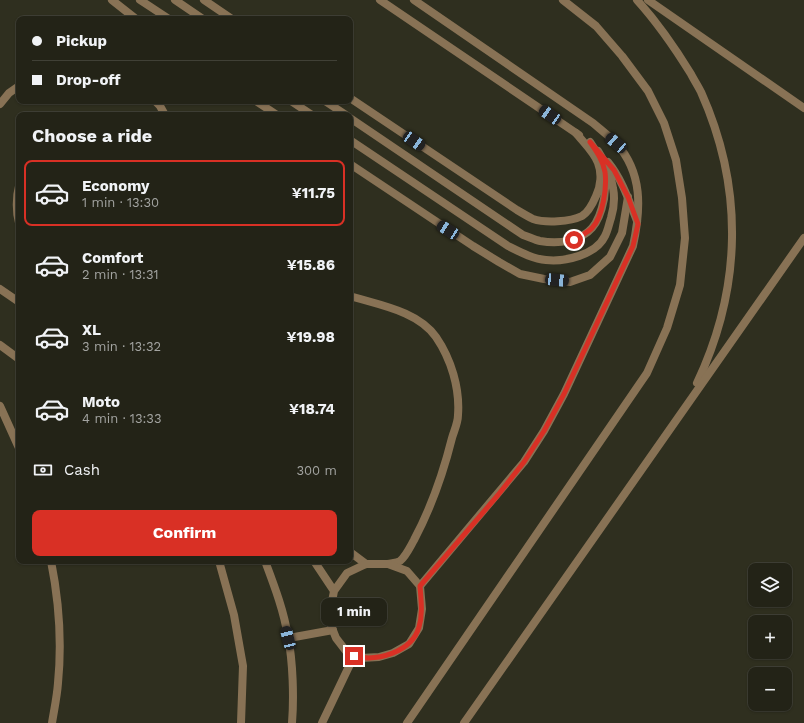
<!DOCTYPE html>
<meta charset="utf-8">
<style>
:root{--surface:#232317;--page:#2b2b20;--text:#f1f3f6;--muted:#a3a4a1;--line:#404036;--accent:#d93025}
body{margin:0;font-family:"Work Sans",sans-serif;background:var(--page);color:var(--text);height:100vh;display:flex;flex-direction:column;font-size:15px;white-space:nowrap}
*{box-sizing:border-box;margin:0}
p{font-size:13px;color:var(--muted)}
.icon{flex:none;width:22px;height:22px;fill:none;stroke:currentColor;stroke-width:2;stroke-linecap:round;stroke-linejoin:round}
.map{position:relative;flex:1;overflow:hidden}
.sheet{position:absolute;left:16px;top:112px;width:337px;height:452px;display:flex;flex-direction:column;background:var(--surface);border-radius:8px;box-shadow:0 1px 3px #0004,0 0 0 1px var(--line)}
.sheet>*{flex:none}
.banner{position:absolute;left:16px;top:16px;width:337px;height:88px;border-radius:8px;box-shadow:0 1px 3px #0004,0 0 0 1px var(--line);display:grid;align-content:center;height:88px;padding:0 16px;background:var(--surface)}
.buttons{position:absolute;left:748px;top:563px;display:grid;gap:8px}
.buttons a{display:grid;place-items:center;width:44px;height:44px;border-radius:8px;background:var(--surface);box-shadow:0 1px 3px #0004,0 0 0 1px var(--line);font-size:20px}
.end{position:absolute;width:18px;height:18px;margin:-9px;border:5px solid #d93025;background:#fff;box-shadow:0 0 0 2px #fff}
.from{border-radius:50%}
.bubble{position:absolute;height:28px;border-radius:8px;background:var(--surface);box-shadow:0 1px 3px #0004,0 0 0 1px var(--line);font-size:13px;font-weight:700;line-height:28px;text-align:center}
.car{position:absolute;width:12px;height:24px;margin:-12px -6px;border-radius:5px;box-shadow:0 0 3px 1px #0007;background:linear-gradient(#222 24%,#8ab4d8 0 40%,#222 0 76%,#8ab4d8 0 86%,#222 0)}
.banner b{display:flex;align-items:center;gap:14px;height:38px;font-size:15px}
.banner b+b{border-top:1px solid var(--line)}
.banner i{width:10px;height:10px;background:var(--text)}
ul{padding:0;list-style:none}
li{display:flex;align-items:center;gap:12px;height:66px;margin:0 8px 6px;padding:0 8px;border:2px solid transparent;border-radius:8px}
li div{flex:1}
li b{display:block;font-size:15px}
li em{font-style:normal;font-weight:700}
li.active{border-color:var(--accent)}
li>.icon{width:36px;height:36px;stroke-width:1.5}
h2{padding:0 16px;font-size:18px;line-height:48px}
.pay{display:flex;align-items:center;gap:10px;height:44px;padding:0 16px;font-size:15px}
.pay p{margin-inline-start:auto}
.cta{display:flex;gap:8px;margin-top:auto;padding:8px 16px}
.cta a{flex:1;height:46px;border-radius:8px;background:var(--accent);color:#fff;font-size:16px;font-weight:700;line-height:46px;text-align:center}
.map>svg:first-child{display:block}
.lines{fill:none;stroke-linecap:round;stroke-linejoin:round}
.lane{stroke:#887255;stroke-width:8}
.route{stroke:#d93025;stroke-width:5}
</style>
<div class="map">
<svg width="804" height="723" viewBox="0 0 804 723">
<rect width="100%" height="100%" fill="#2f2f1f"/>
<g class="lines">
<g class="lane">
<path d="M112,0L136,19"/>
<path d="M140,0L169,19"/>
<path d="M175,0L203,19"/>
<path d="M204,0L232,19"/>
<path d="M380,0L579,135"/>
<path d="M414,0L593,123C600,129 609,136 616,143C643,173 641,209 633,246L564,394L544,431L524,462L420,586"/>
<path d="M637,0C657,22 675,48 691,74C694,80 698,86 701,92C744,188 742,288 697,383"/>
<path d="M648,0L804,108"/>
<path d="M350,98L517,210C522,213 527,216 533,219C545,223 570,222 582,216C589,212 593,203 596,196C601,186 602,173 598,163C594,152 583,142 576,133"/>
<path d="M155,101L160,106L165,115"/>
<path d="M256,101L277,115"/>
<path d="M291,101L312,115"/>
<path d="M325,101L346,115"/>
<path d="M0,104L9,93L19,86"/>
<path d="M350,118L523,235C529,237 535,240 540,241C558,244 580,242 592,228C599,220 602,209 604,199C605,189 607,178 604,168"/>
<path d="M350,140L508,246C520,252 533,259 546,260C565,262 596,255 605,236C608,230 609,224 611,218C614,208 615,198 613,188C611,174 605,162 598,151"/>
<path d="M590,142L599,156"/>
<path d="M608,162C622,179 629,201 637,221"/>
<path d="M350,164L473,246L499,262L520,274L544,279L570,282L590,275L610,257L622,233L628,197"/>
<path d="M19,186C16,197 16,212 19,223"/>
<path d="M0,289L19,302"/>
<path d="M350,296C379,305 418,311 436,337C451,359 460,388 458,415C458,423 454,431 452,438C443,474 431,508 414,540C410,547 406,556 400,561C397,563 392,563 388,564"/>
<path d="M0,345L19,359"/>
<path d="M0,406L19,448"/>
<path d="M350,552L366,564"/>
<path d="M51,561C59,601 62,642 58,683C57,697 54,710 52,723"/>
<path d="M219,561L234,615L243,666L241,723"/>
<path d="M265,561C274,585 284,611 288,637C293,662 294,698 292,723"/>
<path d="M314,561L334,591L331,607L330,623L336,638L346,651L354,656L361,658L379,657L393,653L409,644L419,628L422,609L420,586L407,571L388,564H366L347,573L334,591"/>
<path d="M289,638L333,630"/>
<path d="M322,723L354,656"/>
<path d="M407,723L647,373L667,328L680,285L685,238L682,198L676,160L664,123L648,91L622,56L596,26L563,0"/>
<path d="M464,723L804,238"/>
</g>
</g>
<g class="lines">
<path class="route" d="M354,656C377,662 412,652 419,627C423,614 421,600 420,586L498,495L524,462L544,431L564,394L633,246L638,224L628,197L614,170L590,142C597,152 603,161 605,172C607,187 603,217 592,228C587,233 580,236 574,240"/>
</g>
</svg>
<div class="buttons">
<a><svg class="icon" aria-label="layers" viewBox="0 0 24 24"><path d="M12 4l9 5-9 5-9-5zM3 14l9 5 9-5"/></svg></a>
<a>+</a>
<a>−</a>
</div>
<i class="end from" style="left:574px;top:240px"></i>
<i class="end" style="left:354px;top:656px"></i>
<div class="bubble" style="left:321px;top:598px;width:66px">1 min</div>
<i class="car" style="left:550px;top:115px;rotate:304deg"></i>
<i class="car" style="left:414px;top:141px;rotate:124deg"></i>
<i class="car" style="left:616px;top:143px;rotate:311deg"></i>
<i class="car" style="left:448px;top:230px;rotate:303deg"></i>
<i class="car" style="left:557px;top:280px;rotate:96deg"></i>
<i class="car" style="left:288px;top:638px;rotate:346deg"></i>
<div class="banner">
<b><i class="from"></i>Pickup</b>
<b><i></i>Drop-off</b>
</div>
<section class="sheet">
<h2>Choose a ride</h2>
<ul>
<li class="active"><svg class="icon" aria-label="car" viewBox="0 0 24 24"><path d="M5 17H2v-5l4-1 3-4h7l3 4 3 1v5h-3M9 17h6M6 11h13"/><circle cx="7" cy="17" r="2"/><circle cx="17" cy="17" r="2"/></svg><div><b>Economy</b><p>1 min · 13:30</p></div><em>¥11.75</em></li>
<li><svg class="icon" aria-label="car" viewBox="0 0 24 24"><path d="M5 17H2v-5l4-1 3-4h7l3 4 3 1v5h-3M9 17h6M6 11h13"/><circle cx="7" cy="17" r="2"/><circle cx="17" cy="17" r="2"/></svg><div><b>Comfort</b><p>2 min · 13:31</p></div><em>¥15.86</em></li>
<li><svg class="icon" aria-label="car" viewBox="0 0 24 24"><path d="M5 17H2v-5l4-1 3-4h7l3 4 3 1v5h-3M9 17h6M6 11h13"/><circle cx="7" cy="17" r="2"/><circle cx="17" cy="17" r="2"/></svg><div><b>XL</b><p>3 min · 13:32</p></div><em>¥19.98</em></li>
<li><svg class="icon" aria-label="car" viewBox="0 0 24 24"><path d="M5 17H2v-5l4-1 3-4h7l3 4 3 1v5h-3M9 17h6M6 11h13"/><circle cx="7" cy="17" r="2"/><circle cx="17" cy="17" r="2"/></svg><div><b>Moto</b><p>4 min · 13:33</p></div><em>¥18.74</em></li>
</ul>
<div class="pay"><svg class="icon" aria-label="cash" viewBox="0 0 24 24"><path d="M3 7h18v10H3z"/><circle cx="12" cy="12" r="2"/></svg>Cash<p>300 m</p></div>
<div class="cta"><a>Confirm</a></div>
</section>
</div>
